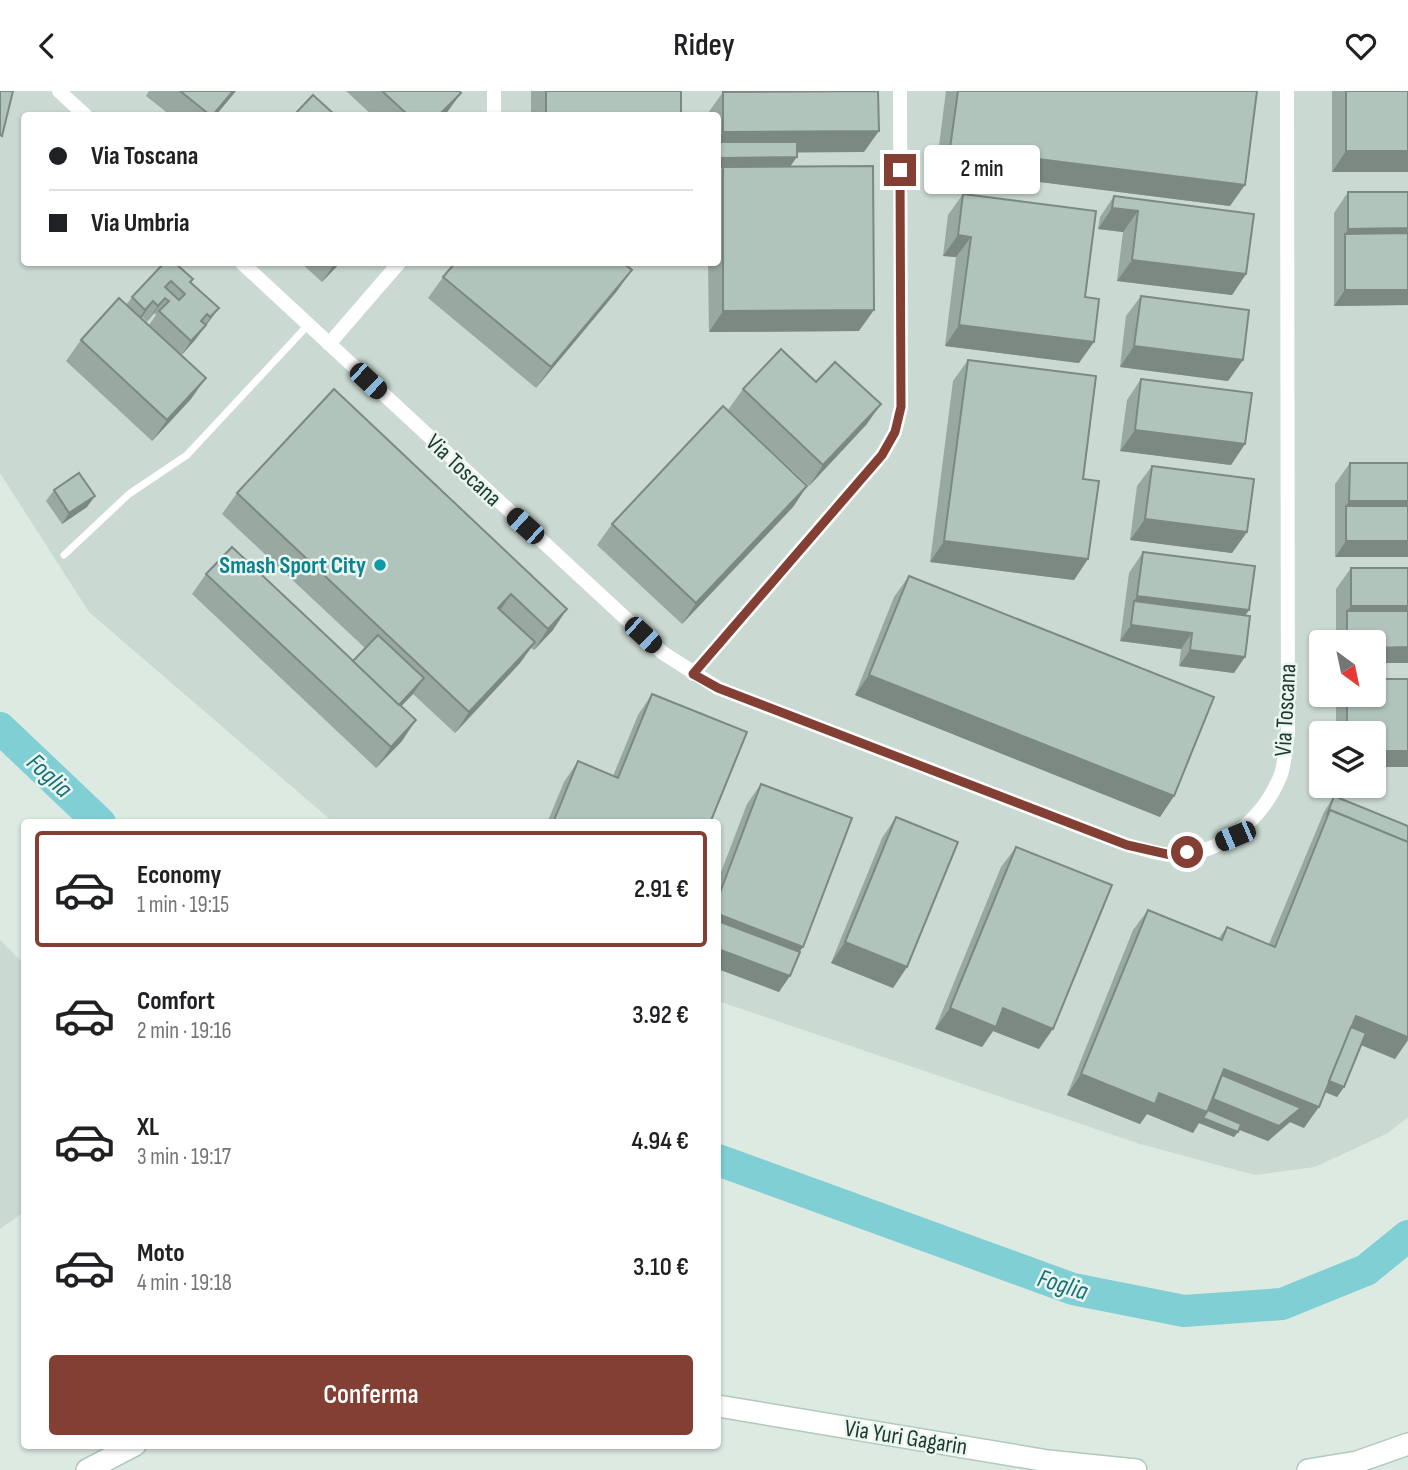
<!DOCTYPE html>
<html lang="it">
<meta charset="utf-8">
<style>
:root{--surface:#fff;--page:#f2f2f2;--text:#202124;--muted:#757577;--line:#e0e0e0;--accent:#833f34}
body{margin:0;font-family:"Sofia Sans Condensed",sans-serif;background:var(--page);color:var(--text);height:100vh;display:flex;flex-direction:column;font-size:26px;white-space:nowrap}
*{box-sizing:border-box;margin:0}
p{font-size:23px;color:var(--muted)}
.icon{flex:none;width:38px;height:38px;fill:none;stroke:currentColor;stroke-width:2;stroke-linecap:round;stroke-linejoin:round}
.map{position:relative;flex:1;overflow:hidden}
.sheet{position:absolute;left:21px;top:728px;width:700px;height:630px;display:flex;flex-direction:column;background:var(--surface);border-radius:7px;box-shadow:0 2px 5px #0004}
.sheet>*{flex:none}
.banner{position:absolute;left:21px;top:21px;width:700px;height:154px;border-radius:7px;box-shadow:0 2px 5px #0004;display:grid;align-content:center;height:154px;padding:0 28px;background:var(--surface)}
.needle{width:46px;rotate:147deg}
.fabs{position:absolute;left:1309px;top:539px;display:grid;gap:14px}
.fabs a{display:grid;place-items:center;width:77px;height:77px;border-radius:7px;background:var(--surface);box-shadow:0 2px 5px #0004;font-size:35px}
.end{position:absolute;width:32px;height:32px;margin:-16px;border:9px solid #833f34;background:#fff;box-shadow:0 0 0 4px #fff}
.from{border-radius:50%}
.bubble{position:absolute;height:49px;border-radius:7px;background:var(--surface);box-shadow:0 2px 5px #0004;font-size:23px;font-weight:600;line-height:49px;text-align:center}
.car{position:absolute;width:21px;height:42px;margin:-21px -10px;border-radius:9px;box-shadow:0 0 5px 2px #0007;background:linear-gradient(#222 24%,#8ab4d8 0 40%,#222 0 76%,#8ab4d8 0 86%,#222 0)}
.banner b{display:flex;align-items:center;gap:24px;height:66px;font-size:26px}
.banner b+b{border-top:2px solid var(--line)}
.banner i{width:18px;height:18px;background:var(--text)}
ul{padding:12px 0 0;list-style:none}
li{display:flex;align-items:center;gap:21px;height:116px;margin:0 14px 10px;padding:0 14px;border:4px solid transparent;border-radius:7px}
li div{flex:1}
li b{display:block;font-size:26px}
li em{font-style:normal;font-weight:600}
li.active{border-color:var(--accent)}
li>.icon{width:63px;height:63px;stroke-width:1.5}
.cta{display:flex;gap:14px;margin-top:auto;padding:14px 28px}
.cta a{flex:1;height:80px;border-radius:7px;background:var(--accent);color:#fff;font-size:28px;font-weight:600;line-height:80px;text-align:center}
header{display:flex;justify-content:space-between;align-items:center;height:91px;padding:0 28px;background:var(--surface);font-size:32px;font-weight:600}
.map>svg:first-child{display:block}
.built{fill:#cad9d1;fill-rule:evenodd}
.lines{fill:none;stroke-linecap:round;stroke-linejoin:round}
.river{stroke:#7fcfd4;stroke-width:32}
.secondary-casing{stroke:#afcabd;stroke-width:24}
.service{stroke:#fff;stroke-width:7}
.minor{stroke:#fff;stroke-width:14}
.secondary{stroke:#fff;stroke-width:21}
.wall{fill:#98a9a1;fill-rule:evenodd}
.shaded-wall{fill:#7c8983}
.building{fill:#b1c4bb;stroke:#7c8983;stroke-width:2;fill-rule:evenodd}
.route{stroke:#833f34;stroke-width:9}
.culture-dot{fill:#0f9aa8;stroke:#ecf6f0;stroke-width:2.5}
.labels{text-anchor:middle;stroke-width:5;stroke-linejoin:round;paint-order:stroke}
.street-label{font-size:24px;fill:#1d3a2f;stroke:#ecf6f0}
.culture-label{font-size:24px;font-weight:bold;fill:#0d838f;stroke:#ecf6f0;text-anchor:end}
.water-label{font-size:26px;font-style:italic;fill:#147178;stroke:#ecf6f0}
</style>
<header><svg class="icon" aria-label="back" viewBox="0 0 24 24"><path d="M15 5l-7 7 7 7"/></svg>Ridey<svg class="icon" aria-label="heart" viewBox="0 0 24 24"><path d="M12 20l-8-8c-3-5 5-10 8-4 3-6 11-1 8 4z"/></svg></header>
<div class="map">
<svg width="1408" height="1379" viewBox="0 0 1408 1379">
<rect width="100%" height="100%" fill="#dceae2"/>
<g class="built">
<path d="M0,0H1408V1026L1388,1042L1315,1076L1255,1084L1140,1053L718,910V732L333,731L89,521L0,382ZM24,24H718V172H24ZM1321,551H1374V604H1321ZM1321,642H1374V695H1321Z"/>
<path d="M0,849L24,873V1121L0,1138Z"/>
</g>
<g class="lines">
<g class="river">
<path d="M0,637L100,732"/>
<path d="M718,1069L1073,1198L1184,1220L1282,1213L1366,1179L1408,1145"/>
</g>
<g class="secondary-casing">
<g id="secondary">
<path d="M718,1315L1048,1370L1136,1379"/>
<path d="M87,1379L135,1354"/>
<path d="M1308,1379L1357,1371L1408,1353"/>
</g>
</g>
<path class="service" d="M64,464L129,403L187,364L308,234"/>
<g class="minor">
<path d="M59,0L85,24"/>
<path d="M494,0V24"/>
<path d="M242,172L663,562L718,597L1127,754C1141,757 1156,763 1170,764C1219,766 1262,729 1280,686C1285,674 1285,657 1288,643L1287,0"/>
<path d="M329,253L399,172"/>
<path d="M693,583L882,364L895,341L901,316L900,0"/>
</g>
<use href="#secondary" class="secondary"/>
</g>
<g class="wall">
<path d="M149,0H236L216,24H170L146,5Z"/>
<path d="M346,0H459L461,2L445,24H372Z"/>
<rect x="531" y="0" width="150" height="24"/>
<path d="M946,0H1257L1230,115L936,78Z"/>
<path d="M1332,0H1408L1332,81Z"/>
<path d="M723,1L864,61H797L790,76L859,240L709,241L708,172H718V83L722,77H718V24H708V22Z"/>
<path d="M1348,101L1408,214L1334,215V122Z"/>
<path d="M963,103L1085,206L1079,272L945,255L956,166L943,165L948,124Z"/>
<path d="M1114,105L1246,183L1232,204L1117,190L1123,141L1098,138L1100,126Z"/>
<path d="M164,172L193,188L191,191L219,217L195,249L181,264L191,308L152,350L66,270L81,249L126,214L132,206ZM154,222L156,224L149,234L141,227L142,226L147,231Z"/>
<path d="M301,172H340L322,191Z"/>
<path d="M443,186L617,200L536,297L428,207Z"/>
<path d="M1141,205L1243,269L1228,290L1120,276L1126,225Z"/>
<path d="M968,269L1083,388L1088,468L1074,489L930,471L953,290Z"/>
<path d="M1141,288L1245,353L1231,374L1120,360L1127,309Z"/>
<path d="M816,291L881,313L866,334L809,395L728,319L743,298Z"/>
<path d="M334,298L553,539L534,559L531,557L520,572L455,642L413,603L401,615L402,650L376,677L192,503L206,483L353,570L365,557L222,423L237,402Z"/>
<path d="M1350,372H1408L1335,466V393Z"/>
<path d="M1152,375L1247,441L1232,462L1130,449L1137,395Z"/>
<path d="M807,395L793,416L682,533L597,454L612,433Z"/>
<path d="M54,399L87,416L62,433L46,410Z"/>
<path d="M1143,461L1246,524L1234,582L1179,575L1181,558L1120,550L1129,482Z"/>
<path d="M1351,477L1374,551H1336V498Z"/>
<path d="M909,485L1174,705L1160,726L855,604L894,506Z"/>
<path d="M1408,588V676H1374V642H1336V604H1374Z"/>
<path d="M652,603L710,732H547L564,691L578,670L613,685L638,624Z"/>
<path d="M761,693L799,861L779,901L718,878V789L747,713Z"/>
<path d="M1334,705L1408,735V949L1395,968L1361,954L1344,996L1337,1006L1325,1001L1304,1037L1290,1031L1268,1050L1239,1039L1234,1046L1199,1032L1193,1042L1147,1023L1140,1033L1067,1004L1133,839L1148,819L1219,847L1227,836L1269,853L1324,721Z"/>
<path d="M896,726L907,876L893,897L831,872L882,747Z"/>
<path d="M1016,756L1039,958L993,940L982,956L935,938L1001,776Z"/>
</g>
<g class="shaded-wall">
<path d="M233,0H236L216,24H213Z"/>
<path d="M461,2L445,24H439Z"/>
<path d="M879,40L864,61L718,62V49L723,41Z"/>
<path d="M950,57L1245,94L1230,115L936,78Z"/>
<path d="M1346,60H1408V81H1332Z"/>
<path d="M797,66L789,77H718V67Z"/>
<path d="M1112,117L1138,120L1123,141L1098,138Z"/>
<path d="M1408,137V158L1345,143L1348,138Z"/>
<path d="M958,144L971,146L956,166L943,165Z"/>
<path d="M1132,169L1246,183L1232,204L1117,190Z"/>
<path d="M335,172H340L322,191Z"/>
<path d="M632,179L617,200L536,297L551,276Z"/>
<path d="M1345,199H1408V214L1334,215Z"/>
<path d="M165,207L154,222L147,231L158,215Z"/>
<path d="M153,210L142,226L134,234L145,219Z"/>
<path d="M219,217L195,249L180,266L191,250Z"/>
<path d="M874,219L859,240L709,241L723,220Z"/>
<path d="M959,234L1094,251L1079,272L945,255Z"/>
<path d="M1134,255L1243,269L1228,290L1120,276Z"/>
<path d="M206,287L191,308L152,350L167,329Z"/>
<path d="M881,313L866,334L809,395L823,374Z"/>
<path d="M1135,339L1245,353L1231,374L1120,360Z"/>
<path d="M807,395L793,416L682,533L696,512Z"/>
<path d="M95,405L87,416L62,433L69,422Z"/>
<path d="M1349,410H1408V430L1346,415Z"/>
<path d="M1145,428L1247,441L1232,462L1130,449Z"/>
<path d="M944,450L1088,468L1074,489L930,471Z"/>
<path d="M1346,450H1408V466H1335Z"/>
<path d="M511,503L497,524L498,517Z"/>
<path d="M1137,505L1249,519L1235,540L1134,510Z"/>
<path d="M1351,515H1408V535L1347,520Z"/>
<path d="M567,518L553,539L534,559L548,538Z"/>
<path d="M1131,534L1192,542L1181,558L1120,550Z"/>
<path d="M535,551L520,572L455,642L469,621Z"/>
<path d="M1408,556V572H1374V557Z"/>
<path d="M1190,559L1245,566L1234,582L1179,575Z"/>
<path d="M869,584L1174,705L1160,726L855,604Z"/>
<path d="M424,587L413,603L384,633L395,618Z"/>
<path d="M416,629L402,650L376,677L391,656Z"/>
<rect x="1374" y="660" width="34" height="16"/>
<path d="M718,823L803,856L789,876L718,849Z"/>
<path d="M845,851L907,876L893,897L831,872Z"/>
<path d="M718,858L790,885L779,901L718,878Z"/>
<path d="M950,917H1003L1053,938L1039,958L993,940L982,956L935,938Z"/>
<path d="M1356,925L1408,946V949L1395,968L1344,947Z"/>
<path d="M1224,978L1319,1016L1304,1037L1290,1031L1268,1050L1205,1025L1238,1041L1234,1046L1199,1032L1193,1042L1147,1023L1140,1033L1067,1004L1081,983L1159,1002L1214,1001Z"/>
<path d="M1327,989L1344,996L1337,1006L1320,999Z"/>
</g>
<g class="building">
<path d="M0,0H13L2,45L0,44Z"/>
<path d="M180,0H233L213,24H210Z"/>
<path d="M382,0H459L461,2L439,24H408Z"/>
<rect x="546" y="0" width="135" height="24"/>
<path d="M878,0L879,40L723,41V1Z"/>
<path d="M958,0H1257L1245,94L950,57Z"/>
<rect x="1346" y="0" width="62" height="60"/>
<path d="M313,4L335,24H294Z"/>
<path d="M718,51H797V66L718,67Z"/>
<path d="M873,75L874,219L723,220V76Z"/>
<path d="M1348,101H1408V137L1348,138Z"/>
<path d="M963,103L1096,120L1085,206L1099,208L1094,251L959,234L971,146L958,144Z"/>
<path d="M1114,105L1254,123L1246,183L1132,169L1138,120L1112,117Z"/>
<path d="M1408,142V199H1345V143Z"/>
<path d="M164,172H175L193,188L190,191L219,217L210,226L207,223L201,230L206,234L191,250L159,220L169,210L165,207L158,215L153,210L145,219L132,206ZM171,190L185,203L179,209L165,196Z"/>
<path d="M455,172H623L632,179L551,276L443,186Z"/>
<path d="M1141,205L1249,219L1243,269L1134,255Z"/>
<path d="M119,207L206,287L167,329L81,249Z"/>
<path d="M781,258L816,291L835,271L881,313L823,374L743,298Z"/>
<path d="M968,269L1096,285L1083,388L1099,390L1088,468L944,450Z"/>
<path d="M1141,288L1252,302L1245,353L1135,339Z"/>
<path d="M334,298L567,518L548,538L511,503L498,517L535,551L469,621L237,402Z"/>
<path d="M723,315L807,395L696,512L612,433Z"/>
<path d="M1350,372H1408V410H1349Z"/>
<path d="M1152,375L1254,388L1247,441L1145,428Z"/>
<path d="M79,382L95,405L69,422L54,399Z"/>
<rect x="1346" y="415" width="62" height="35"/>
<path d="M232,456L416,629L391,656L206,483Z"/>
<path d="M1143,461L1255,475L1249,519L1137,505Z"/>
<rect x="1351" y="477" width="57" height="38"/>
<path d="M909,485L1214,606L1174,705L869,584Z"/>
<path d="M1134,510L1250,525L1245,566L1190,559L1192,542L1131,534Z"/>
<path d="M1347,520H1408V556L1374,557V551H1347Z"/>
<path d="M378,544L424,587L399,614L353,570Z"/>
<path d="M1374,588H1408V660H1374V642H1347V604H1374Z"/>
<path d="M652,603L747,641L710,732H553L578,670L618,687Z"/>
<path d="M761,693L852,727L803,856L718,823V807Z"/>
<path d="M1334,705L1408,735V751L1330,719L1327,724Z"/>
<path d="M1330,719L1408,751V946L1356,925L1319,1016L1224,978L1207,1021L1159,1002L1155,1013L1081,983L1148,819L1222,849L1227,836L1275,856Z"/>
<path d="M896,726L958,751L907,876L845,851Z"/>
<path d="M1016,756L1112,794L1053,938L1003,917L996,936L950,917Z"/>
<path d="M718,830L800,861L790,885L718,858Z"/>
<path d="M1351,936L1366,942L1344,996L1329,990Z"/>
<path d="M1222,984L1301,1017L1279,1035L1213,1008Z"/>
<path d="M1208,1019L1241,1033L1238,1041L1203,1027Z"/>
</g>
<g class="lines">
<path class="route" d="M900,79L901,316L895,341L882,364L693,583L718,597L1127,754L1171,764L1187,761"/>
</g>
<circle class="culture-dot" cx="380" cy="474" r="7"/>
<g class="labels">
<g class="street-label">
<text transform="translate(464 379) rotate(43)" y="8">Via Toscana</text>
<text transform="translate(1285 619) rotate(-87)" y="8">Via Toscana</text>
<text transform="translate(906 1346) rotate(9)" y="8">Via Yuri Gagarin</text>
</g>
<g class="culture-label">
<text x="366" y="482">Smash Sport City</text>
</g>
<g class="water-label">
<text transform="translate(50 684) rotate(43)" y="9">Foglia</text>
<text transform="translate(1063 1193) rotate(17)" y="9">Foglia</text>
</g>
</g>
</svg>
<div class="fabs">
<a><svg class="needle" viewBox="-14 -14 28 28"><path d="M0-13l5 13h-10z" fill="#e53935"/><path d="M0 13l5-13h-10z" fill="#757577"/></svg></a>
<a><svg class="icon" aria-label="layers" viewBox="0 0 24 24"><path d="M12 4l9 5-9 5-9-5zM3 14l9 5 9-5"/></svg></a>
</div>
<i class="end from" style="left:1187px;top:761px"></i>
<i class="end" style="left:900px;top:79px"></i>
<div class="bubble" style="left:924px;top:54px;width:116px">2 min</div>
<i class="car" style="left:368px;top:290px;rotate:133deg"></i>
<i class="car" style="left:525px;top:435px;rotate:312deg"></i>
<i class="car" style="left:643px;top:544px;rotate:133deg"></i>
<i class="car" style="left:1235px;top:745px;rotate:247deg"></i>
<div class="banner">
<b><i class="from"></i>Via Toscana</b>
<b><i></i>Via Umbria</b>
</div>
<section class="sheet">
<ul>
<li class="active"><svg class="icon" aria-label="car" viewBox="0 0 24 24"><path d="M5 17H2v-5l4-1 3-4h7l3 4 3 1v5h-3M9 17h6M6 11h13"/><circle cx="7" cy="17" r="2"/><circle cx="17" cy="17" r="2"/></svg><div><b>Economy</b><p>1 min · 19:15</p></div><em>2.91 €</em></li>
<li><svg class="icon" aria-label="car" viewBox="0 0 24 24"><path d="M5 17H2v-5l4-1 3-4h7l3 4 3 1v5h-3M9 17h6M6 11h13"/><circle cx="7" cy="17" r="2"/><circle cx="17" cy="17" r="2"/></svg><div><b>Comfort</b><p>2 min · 19:16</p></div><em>3.92 €</em></li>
<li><svg class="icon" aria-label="car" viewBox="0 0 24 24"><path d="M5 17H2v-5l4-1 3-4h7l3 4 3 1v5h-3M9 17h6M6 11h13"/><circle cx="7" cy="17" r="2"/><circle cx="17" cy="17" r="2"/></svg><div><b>XL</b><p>3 min · 19:17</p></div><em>4.94 €</em></li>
<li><svg class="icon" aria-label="car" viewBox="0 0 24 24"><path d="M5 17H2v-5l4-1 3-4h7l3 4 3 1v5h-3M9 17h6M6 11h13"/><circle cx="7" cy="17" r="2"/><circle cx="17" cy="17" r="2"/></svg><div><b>Moto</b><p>4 min · 19:18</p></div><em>3.10 €</em></li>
</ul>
<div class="cta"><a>Conferma</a></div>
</section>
</div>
